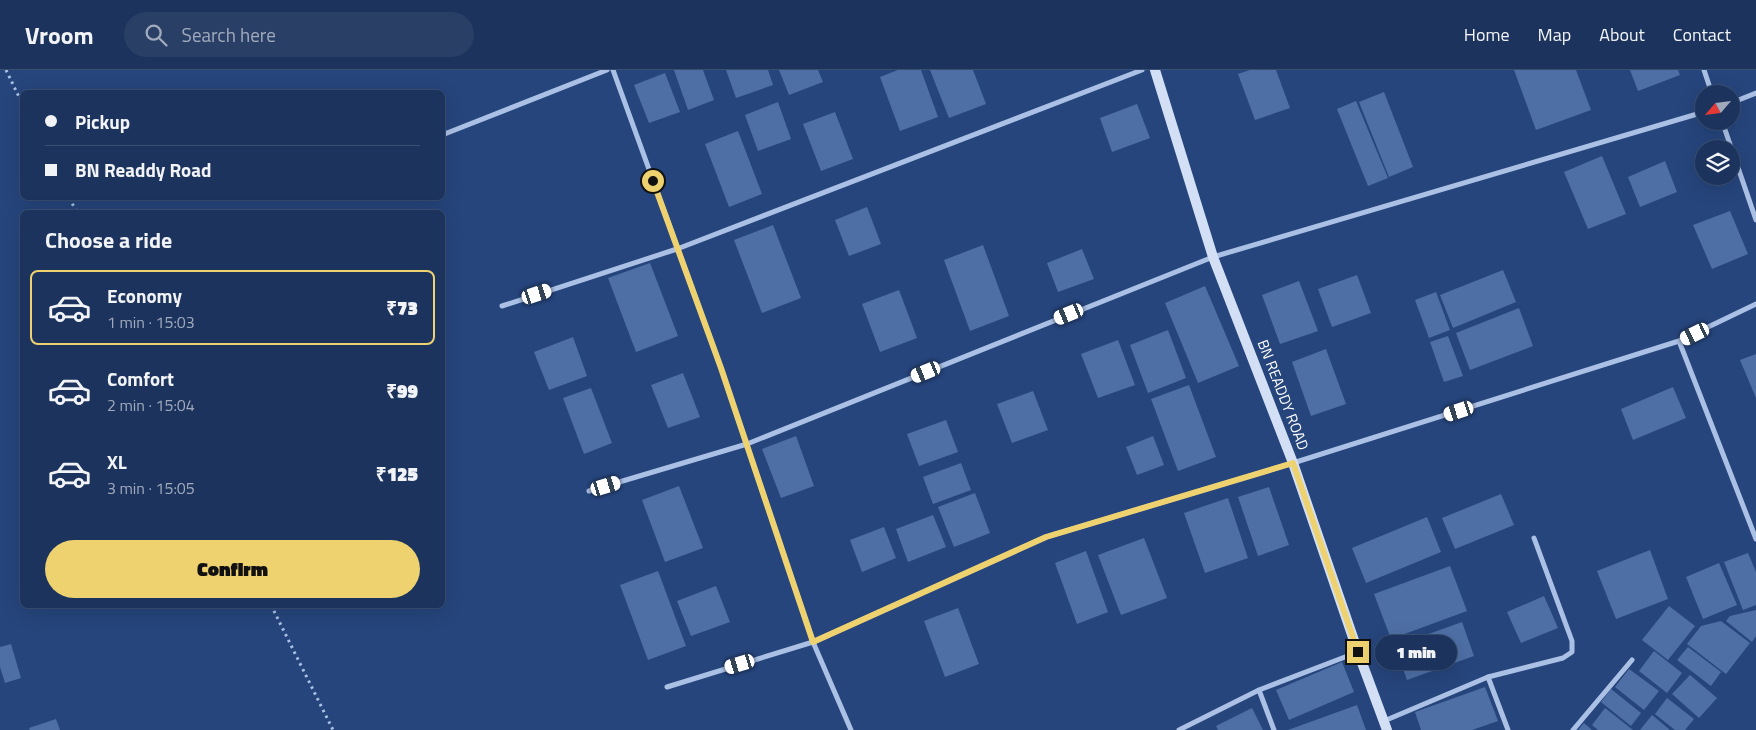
<!DOCTYPE html>
<meta charset="utf-8">
<style>
:root{--surface:#1c345d;--page:#293f66;--text:#f1f3f6;--muted:#a0aabc;--line:#3a4f72;--accent:#eed26f}
body{margin:0;font-family:"Titillium Web",sans-serif;background:var(--page);color:var(--text);height:100vh;display:flex;flex-direction:column;font-size:19px;white-space:nowrap}
*{box-sizing:border-box;margin:0}
p{font-size:16px;color:var(--muted)}
.icon{flex:none;width:28px;height:28px;fill:none;stroke:currentColor;stroke-width:2;stroke-linecap:round;stroke-linejoin:round}
.map{position:relative;flex:1;overflow:hidden}
.side{position:absolute;left:20px;top:140px;width:425px;height:398px;display:flex;flex-direction:column;background:var(--surface);border-radius:8px;box-shadow:0 5px 20px #0002,0 0 0 1px var(--line)}
.side>*{flex:none}
.guide{position:absolute;left:20px;top:20px;width:425px;height:110px;border-radius:8px;box-shadow:0 5px 20px #0002,0 0 0 1px var(--line);display:grid;align-content:center;height:110px;padding:0 25px;background:var(--surface)}
.needle{width:32px;rotate:242deg}
.controls{position:absolute;left:1695px;top:15px;display:grid;gap:10px}
.controls a{display:grid;place-items:center;width:45px;height:45px;border-radius:50%;background:var(--surface);box-shadow:0 5px 20px #0002,0 0 0 1px var(--line);font-size:25px}
.end{position:absolute;width:22px;height:22px;margin:-11px;border:6px solid #eed26f;background:#111;box-shadow:0 0 0 2px #111}
.from{border-radius:50%}
.bubble{position:absolute;height:35px;border-radius:18px;background:var(--surface);box-shadow:0 5px 20px #0002,0 0 0 1px var(--line);font-size:16px;font-weight:800;line-height:35px;text-align:center}
.car{position:absolute;width:15px;height:30px;margin:-15px -8px;border-radius:6px;box-shadow:0 0 4px 1px #0007;background:linear-gradient(#fff 24%,#345 0 40%,#fff 0 76%,#345 0 86%,#fff 0)}
.guide b{display:flex;align-items:center;gap:18px;height:48px;font-size:19px}
.guide b+b{border-top:1px solid var(--line)}
.guide i{width:12px;height:12px;background:var(--text)}
ul{padding:0;list-style:none}
li{display:flex;align-items:center;gap:15px;height:75px;margin:0 10px 8px;padding:0 15px;border:2px solid transparent;border-radius:8px}
li div{flex:1}
li b{display:block;font-size:19px}
li em{font-style:normal;font-weight:800}
li.on{border-color:var(--accent)}
li>.icon{width:45px;height:45px;stroke-width:1.5}
h2{padding:0 25px;font-size:22px;line-height:60px}
.cta{display:flex;gap:10px;margin-top:auto;padding:10px 25px}
.cta a{flex:1;height:58px;border-radius:30px;background:var(--accent);color:#111;font-size:20px;font-weight:800;line-height:58px;text-align:center}
header{display:flex;align-items:center;gap:30px;box-sizing:border-box;height:70px;padding:0 25px;background:var(--surface);border-bottom:1px solid var(--line)}
header strong{font-size:24px}
nav{display:flex;gap:28px;margin-inline-start:auto;font-size:18px}
.search{width:350px;height:45px;background:var(--page);display:flex;align-items:center;gap:12px;box-sizing:border-box;padding:0 18px;border-radius:28px;color:var(--muted);font-size:19px}
.map>svg:first-child{display:block}
.building{fill:#4e6fa5}
.lines{fill:none;stroke-linecap:round;stroke-linejoin:round}
.path{stroke:#aac0e5;stroke-width:3;stroke-dasharray:2.5 4;stroke-linecap:butt}
.street{stroke:#aac0e5;stroke-width:5}
.secondary{stroke:#d3dff4;stroke-width:10}
.route{stroke:#eed26f;stroke-width:6}
.labels{text-anchor:middle;stroke-width:5;stroke-linejoin:round;paint-order:stroke}
.street-label{font-size:15px;fill:#fff;stroke:#26457c}
</style>
<header>
<strong>Vroom</strong>
<div class="search"><svg class="icon" aria-label="search" viewBox="0 0 24 24"><circle cx="10" cy="10" r="6"/><path d="M15 15l6 6"/></svg>Search here</div>
<nav><a>Home</a><a>Map</a><a>About</a><a>Contact</a></nav>
</header>
<div class="map">
<svg width="1756" height="660" viewBox="0 0 1756 660">
<rect width="100%" height="100%" fill="#26457c"/>
<g class="building">
<path d="M674,0H703L714,30L688,40Z"/>
<path d="M726,0H768L773,15L736,28Z"/>
<path d="M779,0H818L823,12L789,25Z"/>
<path d="M898,0H921L938,47L900,61L880,7Z"/>
<path d="M930,0H973L986,34L949,48Z"/>
<path d="M1250,0H1276L1290,38L1255,50L1238,4Z"/>
<path d="M1514,0H1576L1591,40L1536,60Z"/>
<path d="M1630,0H1678L1680,5L1638,21Z"/>
<path d="M665,3L680,42L649,53L634,15Z"/>
<path d="M1384,22L1413,97L1389,107L1359,32Z"/>
<path d="M1356,31L1388,108L1368,116L1337,39Z"/>
<path d="M778,32L791,69L758,81L745,45Z"/>
<path d="M1137,34L1150,68L1112,82L1100,48Z"/>
<path d="M835,42L853,89L821,101L803,54Z"/>
<path d="M738,61L762,124L729,137L705,74Z"/>
<path d="M1602,86L1626,144L1588,159L1564,102Z"/>
<path d="M1665,91L1677,122L1640,137L1628,107Z"/>
<path d="M867,137L881,174L849,186L835,150Z"/>
<path d="M1730,141L1748,184L1712,199L1693,155Z"/>
<path d="M773,155L801,228L762,243L734,170Z"/>
<path d="M983,175L1009,246L970,261L944,190Z"/>
<path d="M1082,179L1094,209L1058,222L1047,193Z"/>
<path d="M650,193L678,266L636,282L608,208Z"/>
<path d="M1503,200L1516,232L1453,258L1440,225Z"/>
<path d="M1357,205L1371,243L1332,257L1318,219Z"/>
<path d="M1299,211L1318,261L1280,274L1262,225Z"/>
<path d="M1205,216L1239,296L1198,313L1165,233Z"/>
<path d="M899,220L917,268L880,282L862,234Z"/>
<path d="M1436,222L1450,260L1429,268L1415,230Z"/>
<path d="M1519,238L1533,276L1470,300L1456,263Z"/>
<path d="M1168,260L1186,308L1148,323L1130,275Z"/>
<path d="M1448,266L1463,306L1444,312L1430,272Z"/>
<path d="M573,267L587,306L549,320L534,282Z"/>
<path d="M1118,270L1135,315L1098,328L1081,284Z"/>
<path d="M1326,279L1346,334L1311,346L1292,292Z"/>
<path d="M1756,284V328L1740,290Z"/>
<path d="M683,303L700,347L668,358L651,315Z"/>
<path d="M1189,315L1216,387L1178,401L1151,329Z"/>
<path d="M1673,317L1686,348L1633,370L1621,339Z"/>
<path d="M591,318L612,373L584,384L563,328Z"/>
<path d="M1033,321L1048,360L1012,373L997,334Z"/>
<path d="M946,350L958,382L919,396L907,364Z"/>
<path d="M796,366L814,416L781,428L762,379Z"/>
<path d="M1153,366L1164,395L1137,405L1126,377Z"/>
<path d="M961,393L971,420L933,434L923,407Z"/>
<path d="M679,416L703,478L665,492L642,430Z"/>
<path d="M1269,417L1289,475L1258,486L1238,427Z"/>
<path d="M975,423L990,463L954,477L938,437Z"/>
<path d="M1501,424L1514,455L1455,479L1442,448Z"/>
<path d="M1228,428L1248,488L1205,503L1184,443Z"/>
<path d="M933,445L946,477L908,492L896,459Z"/>
<path d="M1427,447L1441,482L1366,513L1352,478Z"/>
<path d="M884,457L896,488L862,502L850,470Z"/>
<path d="M1144,468L1167,528L1121,545L1098,485Z"/>
<path d="M1650,480L1668,529L1616,549L1597,501Z"/>
<path d="M1086,481L1108,542L1077,554L1055,493Z"/>
<path d="M1748,483L1756,502V535L1743,540L1724,492Z"/>
<path d="M1719,493L1737,535L1703,549L1686,507Z"/>
<path d="M1450,496L1467,541L1391,569L1374,524Z"/>
<path d="M658,501L686,576L648,590L620,515Z"/>
<path d="M716,516L730,552L691,566L677,531Z"/>
<path d="M1544,526L1558,558L1521,573L1507,542Z"/>
<path d="M1669,536L1695,556L1668,590L1642,570Z"/>
<path d="M958,538L979,594L945,607L924,551Z"/>
<path d="M1756,540V566L1752,572L1726,551L1730,546Z"/>
<path d="M1721,551L1750,573L1726,604L1687,574L1701,556Z"/>
<path d="M1462,552L1474,586L1407,610L1395,576Z"/>
<path d="M11,574L21,608L5,613L0,597V577Z"/>
<path d="M1688,577L1721,602L1711,616L1677,590Z"/>
<path d="M1654,581L1682,603L1667,623L1639,601Z"/>
<path d="M1342,592L1354,622L1289,650L1276,620Z"/>
<path d="M1629,599L1659,621L1644,640L1615,617Z"/>
<path d="M1690,605L1717,628L1699,648L1672,624Z"/>
<path d="M1485,617L1498,651L1472,660H1421L1415,642Z"/>
<path d="M1611,619L1641,643L1631,656L1601,632Z"/>
<path d="M1667,628L1694,649L1685,660H1675L1655,644Z"/>
<path d="M1357,635L1366,660H1288Z"/>
<path d="M1252,638L1263,660H1218L1216,656Z"/>
<path d="M1605,638L1633,660H1598L1592,655Z"/>
<path d="M1652,645L1670,660H1640Z"/>
<path d="M56,649L60,660H30L29,658Z"/>
<path d="M1584,653L1592,660H1578Z"/>
</g>
<g class="lines">
<g class="path">
<path d="M6,0L22,33"/>
<path d="M69,128L77,142"/>
<path d="M271,535L333,660"/>
</g>
<g class="street">
<path d="M613,0L721,298L813,572L851,660"/>
<path d="M1704,0L1712,24"/>
<path d="M1731,33L1756,23"/>
<path d="M1722,51L1756,150"/>
<path d="M442,65L607,0"/>
<path d="M502,236L677,179L1142,0"/>
<path d="M1679,271L1756,469"/>
<path d="M589,421L747,374L1213,187L1704,42"/>
<path d="M1488,607L1563,588L1572,582V571L1534,468"/>
<path d="M667,617L813,572L1046,467L1293,393L1679,271L1756,234"/>
<path d="M1259,620L1274,660"/>
<path d="M1384,651L1488,607L1508,660"/>
<path d="M1179,660L1259,620L1358,582"/>
<path d="M1573,660L1632,590"/>
</g>
<path class="secondary" d="M1155,0L1213,187L1293,393L1358,582L1387,660"/>
</g>
<g class="lines">
<path class="route" d="M653,111L721,298L813,572L1046,467L1293,393L1358,582"/>
</g>
<g class="labels">
<g class="street-label">
<text transform="translate(1283 325) rotate(69)" y="5">BN READDY ROAD</text>
</g>
</g>
</svg>
<div class="controls">
<a><svg class="needle" viewBox="-14 -14 28 28"><path d="M0-13l5 13h-10z" fill="#e53935"/><path d="M0 13l5-13h-10z" fill="#a0aabc"/></svg></a>
<a><svg class="icon" aria-label="layers" viewBox="0 0 24 24"><path d="M12 4l9 5-9 5-9-5zM3 14l9 5 9-5"/></svg></a>
</div>
<i class="end from" style="left:653px;top:111px"></i>
<i class="end" style="left:1358px;top:582px"></i>
<div class="bubble" style="left:1375px;top:565px;width:82px">1 min</div>
<i class="car" style="left:537px;top:224px;rotate:72deg"></i>
<i class="car" style="left:1069px;top:244px;rotate:248deg"></i>
<i class="car" style="left:1695px;top:264px;rotate:244deg"></i>
<i class="car" style="left:926px;top:302px;rotate:248deg"></i>
<i class="car" style="left:1459px;top:341px;rotate:252deg"></i>
<i class="car" style="left:606px;top:416px;rotate:73deg"></i>
<i class="car" style="left:740px;top:594px;rotate:253deg"></i>
<div class="guide">
<b><i class="from"></i>Pickup</b>
<b><i></i>BN Readdy Road</b>
</div>
<section class="side">
<h2>Choose a ride</h2>
<ul>
<li class="on"><svg class="icon" aria-label="car" viewBox="0 0 24 24"><path d="M5 17H2v-5l4-1 3-4h7l3 4 3 1v5h-3M9 17h6M6 11h13"/><circle cx="7" cy="17" r="2"/><circle cx="17" cy="17" r="2"/></svg><div><b>Economy</b><p>1 min · 15:03</p></div><em>₹73</em></li>
<li><svg class="icon" aria-label="car" viewBox="0 0 24 24"><path d="M5 17H2v-5l4-1 3-4h7l3 4 3 1v5h-3M9 17h6M6 11h13"/><circle cx="7" cy="17" r="2"/><circle cx="17" cy="17" r="2"/></svg><div><b>Comfort</b><p>2 min · 15:04</p></div><em>₹99</em></li>
<li><svg class="icon" aria-label="car" viewBox="0 0 24 24"><path d="M5 17H2v-5l4-1 3-4h7l3 4 3 1v5h-3M9 17h6M6 11h13"/><circle cx="7" cy="17" r="2"/><circle cx="17" cy="17" r="2"/></svg><div><b>XL</b><p>3 min · 15:05</p></div><em>₹125</em></li>
</ul>
<div class="cta"><a>Confirm</a></div>
</section>
</div>
